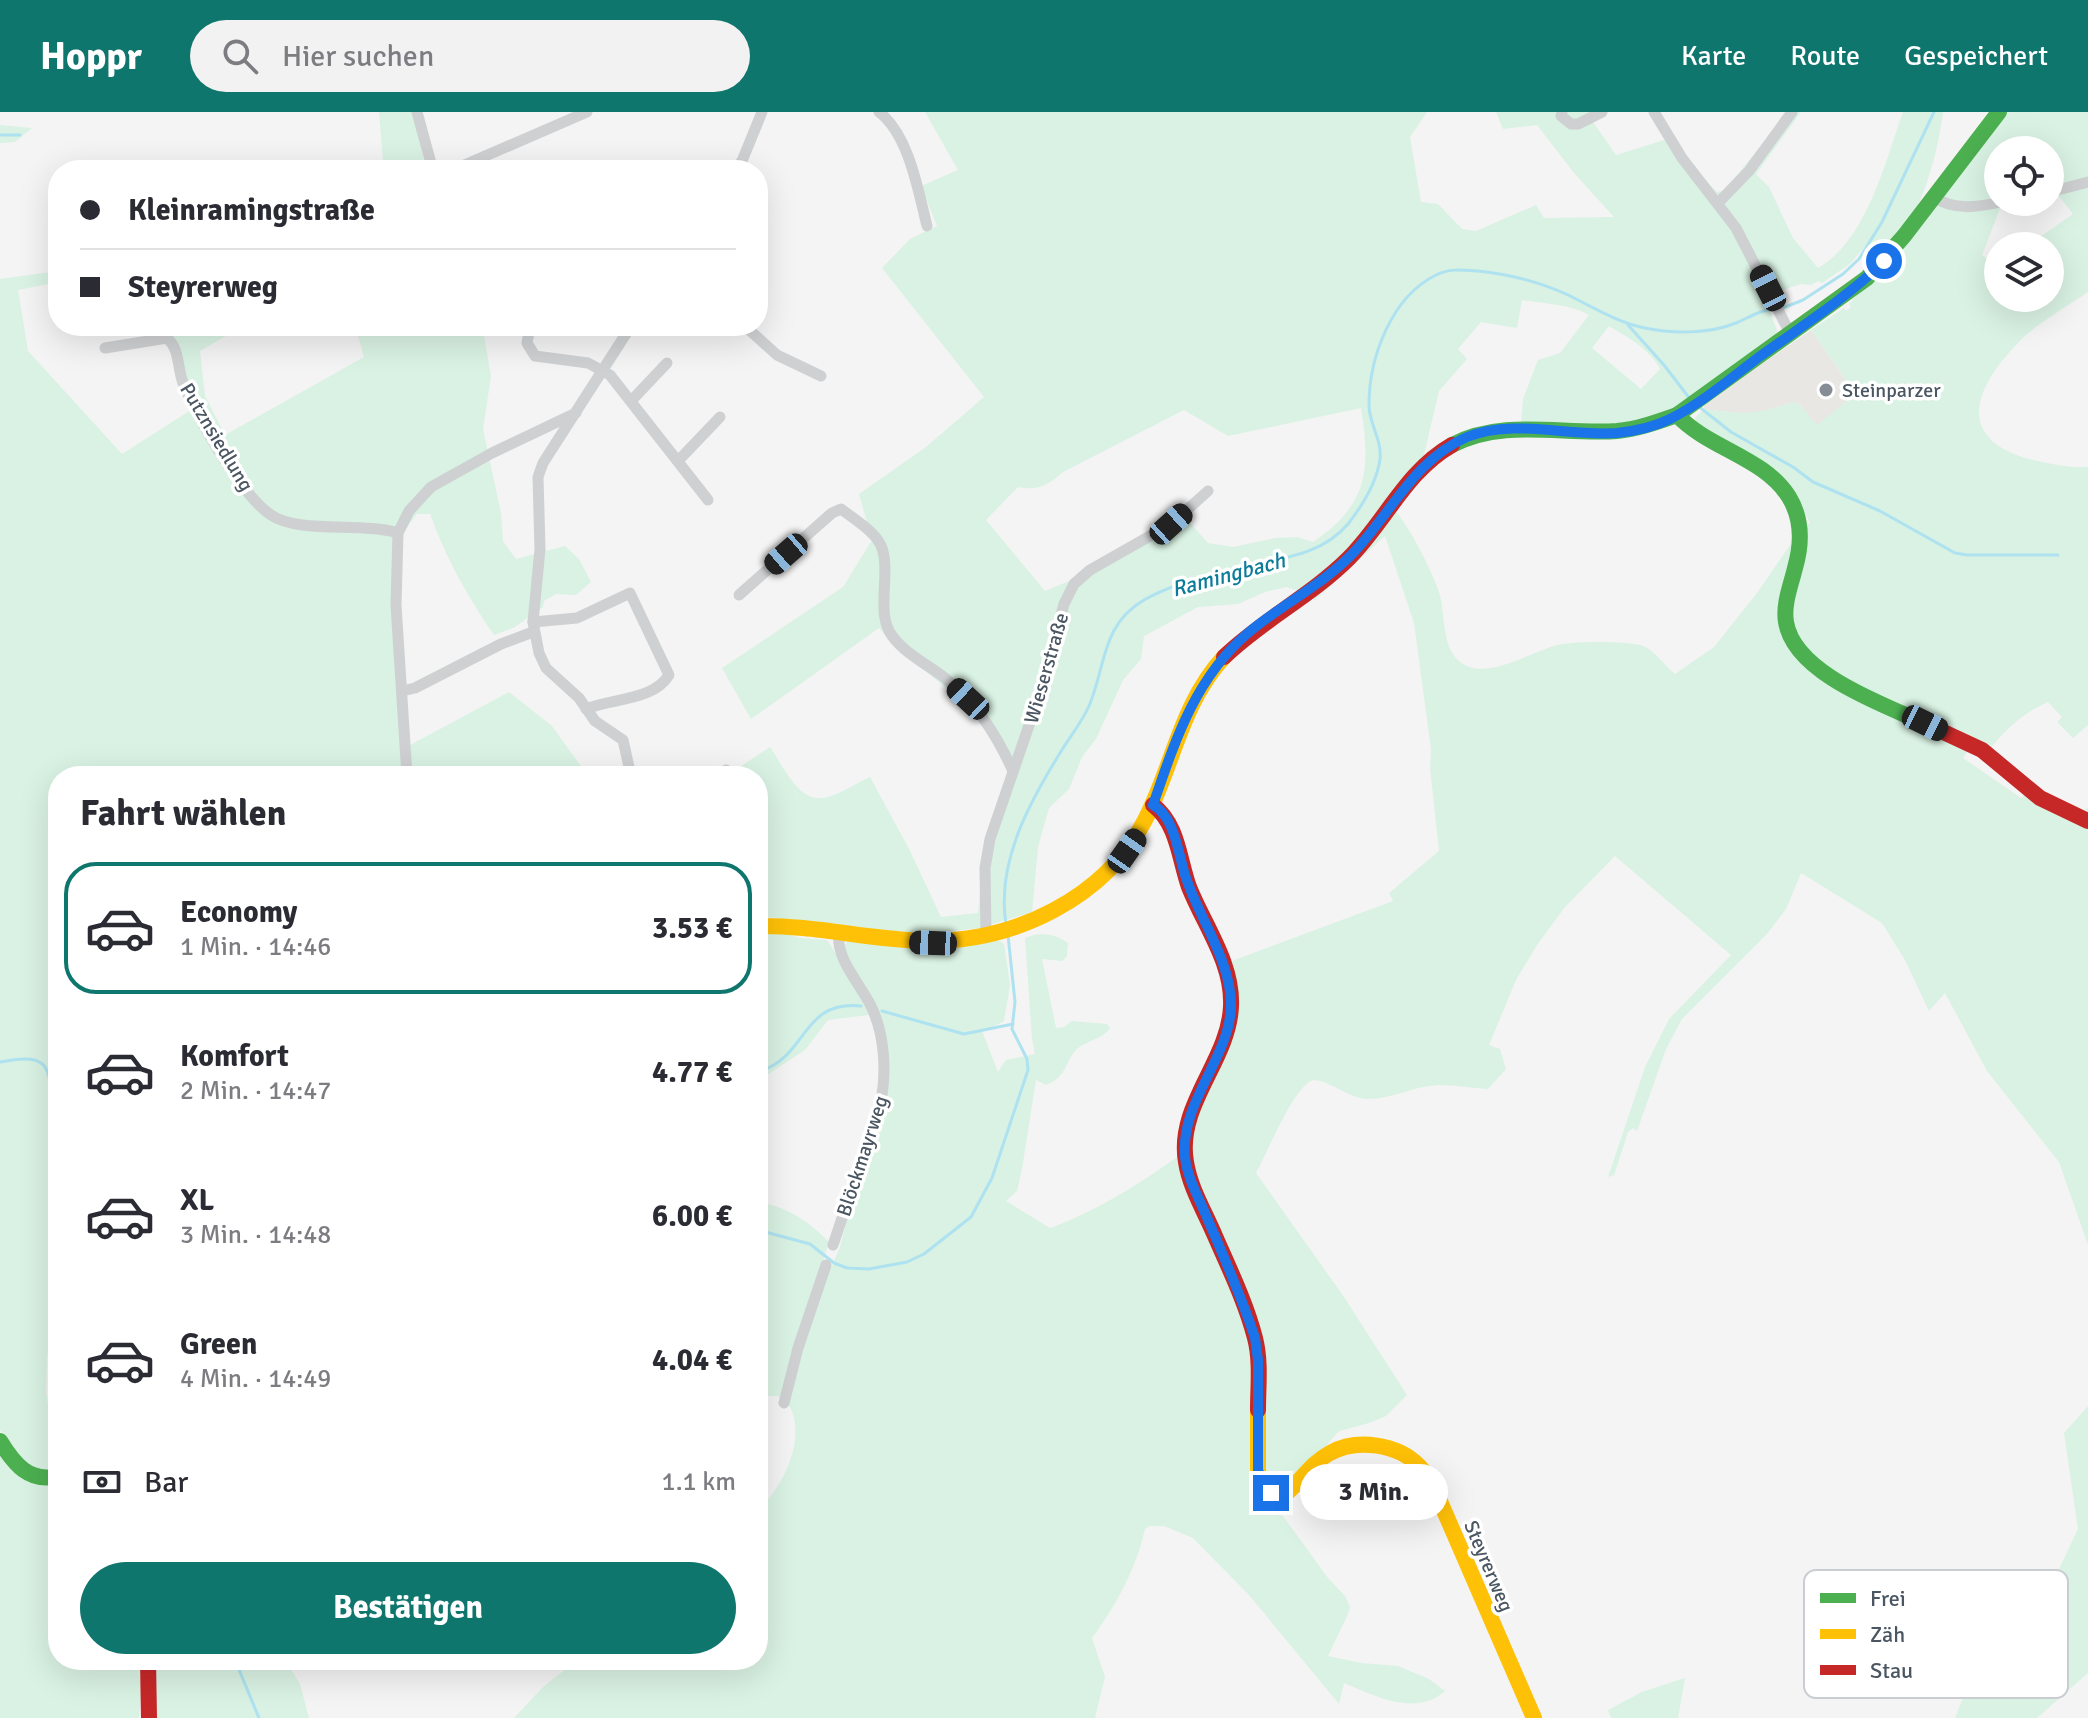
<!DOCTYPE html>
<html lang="de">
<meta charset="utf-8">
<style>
:root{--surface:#fff;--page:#f2f2f3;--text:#2b2b33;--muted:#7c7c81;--line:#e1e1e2;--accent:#0f766e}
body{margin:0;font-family:Signika,sans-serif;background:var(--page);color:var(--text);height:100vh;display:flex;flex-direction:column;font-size:30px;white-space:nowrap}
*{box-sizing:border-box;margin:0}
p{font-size:26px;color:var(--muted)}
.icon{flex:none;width:44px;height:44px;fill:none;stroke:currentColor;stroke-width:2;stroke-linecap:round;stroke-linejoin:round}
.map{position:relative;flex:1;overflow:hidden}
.drawer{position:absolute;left:48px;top:654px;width:720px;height:904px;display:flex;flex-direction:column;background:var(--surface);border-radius:32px;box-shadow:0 8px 32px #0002}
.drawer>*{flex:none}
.top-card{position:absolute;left:48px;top:48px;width:720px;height:176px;border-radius:32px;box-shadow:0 8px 32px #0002;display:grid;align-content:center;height:176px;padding:0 32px;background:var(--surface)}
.buttons{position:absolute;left:1984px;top:24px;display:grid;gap:16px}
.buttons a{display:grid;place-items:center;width:80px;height:80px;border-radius:50%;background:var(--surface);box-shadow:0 8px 32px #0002;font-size:40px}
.end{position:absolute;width:36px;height:36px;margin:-18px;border:10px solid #1a73e8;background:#fff;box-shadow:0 0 0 4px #fff}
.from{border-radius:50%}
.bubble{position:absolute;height:56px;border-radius:28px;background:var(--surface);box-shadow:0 8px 32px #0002;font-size:26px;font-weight:700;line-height:56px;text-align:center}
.car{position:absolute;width:24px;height:48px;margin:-24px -12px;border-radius:10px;box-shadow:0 0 6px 2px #0007;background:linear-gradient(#222 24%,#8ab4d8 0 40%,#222 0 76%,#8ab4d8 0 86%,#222 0)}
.top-card b{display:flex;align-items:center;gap:28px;height:76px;font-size:30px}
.top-card b+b{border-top:2px solid var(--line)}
.top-card i{width:20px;height:20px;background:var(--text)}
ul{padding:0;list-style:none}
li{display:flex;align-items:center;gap:24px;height:132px;margin:0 16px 12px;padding:0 16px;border:4px solid transparent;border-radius:32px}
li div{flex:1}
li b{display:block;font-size:30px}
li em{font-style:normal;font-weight:700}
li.on{border-color:var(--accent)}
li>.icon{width:72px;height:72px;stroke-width:1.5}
h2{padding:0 32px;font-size:36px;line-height:96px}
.pay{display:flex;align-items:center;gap:20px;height:88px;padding:0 32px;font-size:30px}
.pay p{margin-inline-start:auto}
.primary-button{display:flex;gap:16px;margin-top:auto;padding:16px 32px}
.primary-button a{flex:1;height:92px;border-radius:48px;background:var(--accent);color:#fff;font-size:32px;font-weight:700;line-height:92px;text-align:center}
header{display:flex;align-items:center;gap:48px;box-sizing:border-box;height:112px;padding:0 40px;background:var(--accent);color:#fff}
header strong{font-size:38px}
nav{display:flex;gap:44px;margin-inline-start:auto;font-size:28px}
.search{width:560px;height:72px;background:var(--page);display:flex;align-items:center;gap:20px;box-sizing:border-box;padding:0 28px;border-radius:44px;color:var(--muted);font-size:30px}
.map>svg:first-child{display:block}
.commercial{fill:#e8e7e3}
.green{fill:#d9f2e3;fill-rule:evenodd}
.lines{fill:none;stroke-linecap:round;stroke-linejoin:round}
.stream{stroke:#aee2f0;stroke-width:3}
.street{stroke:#ced0d2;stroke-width:11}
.fast{stroke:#4caf50;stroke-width:16}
.slow{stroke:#ffc107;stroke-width:16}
.jam{stroke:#c62828;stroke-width:16}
.route{stroke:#1a73e8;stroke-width:10}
.poi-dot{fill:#868d94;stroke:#fff;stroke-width:3}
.labels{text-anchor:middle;stroke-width:7;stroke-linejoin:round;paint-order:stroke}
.poi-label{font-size:20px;fill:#4a5661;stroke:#fff;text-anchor:start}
.street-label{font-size:20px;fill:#4a5661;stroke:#fff}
.water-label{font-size:22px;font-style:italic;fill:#0c7c9b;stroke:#fff}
.key{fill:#fff;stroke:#c9ccd0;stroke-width:2}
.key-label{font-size:22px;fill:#4a5661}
</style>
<header>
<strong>Hoppr</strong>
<div class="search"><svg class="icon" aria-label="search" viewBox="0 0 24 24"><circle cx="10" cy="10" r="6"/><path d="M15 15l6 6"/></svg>Hier suchen</div>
<nav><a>Karte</a><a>Route</a><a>Gespeichert</a></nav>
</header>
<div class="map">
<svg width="2088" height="1606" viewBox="0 0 2088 1606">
<rect width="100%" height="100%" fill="#f4f4f4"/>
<path class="commercial" d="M1811,218L1856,282L1817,314L1800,293L1793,290L1760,301L1744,302L1704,297V292Z"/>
<g class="green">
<path d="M379,0H413L426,58H274L284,53L383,49Z"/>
<path d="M925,0H1427L1410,25L1421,90L1438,92L1462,117L1476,119L1536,93L1544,106L1614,105L1574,61L1537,13L1503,17L1496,0H1609L1593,10L1616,43L1674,25L1688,51L1717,80L1724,79L1788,0H1801L1756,62L1769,75L1793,126L1818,156C1867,128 1885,50 1903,0H1943C1939,35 1922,108 1891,130C1887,133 1879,133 1873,136L1867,132L1850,152L1822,171L1818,169L1811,173L1801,172L1764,184L1777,219L1775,226L1677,296L1626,314L1521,311L1523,287L1538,248L1560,241L1589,203C1569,192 1545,192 1522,188L1517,216L1481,210L1458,237L1467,247L1439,279L1423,347L1337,451L1298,479L1287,475L1265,480L1238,492L1198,495L1144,524L1141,547L1123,568L1096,627L1082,645L1069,677L1049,696L1038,735L1032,800L980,816L922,822L758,804V664H726L770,635C782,652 798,690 823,686C838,684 856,671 870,665L909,737L941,805L978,801L981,770L1010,658C997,636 986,614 968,596C940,568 905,547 879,516L751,607L722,556L843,475L872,428L859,382L926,335L984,285L882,156L910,127L937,114L921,74L958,58ZM1609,214C1627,225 1650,237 1660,257L1641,277L1592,236ZM1361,296C1371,358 1368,393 1313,430L1297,425L1275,426L1233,435L1208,431L1191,412L1175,404L1067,470L1045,479L986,408L1018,375C1038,379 1048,373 1063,360L1184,298L1228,324Z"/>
<path d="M2005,0H2088V180C2065,196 2037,211 2018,231C1972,278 1955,328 2033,348C2052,352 2068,356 2088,355V613L2073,626L2057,610L2062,605L2048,590C2023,601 2007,616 1989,638L1975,629L1963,646L2021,686L2027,680L2078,706L2088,695V1133L2059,1050L1987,959L1945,881L1929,899L1905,848L1882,811L1801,761L1786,797L1767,822L1682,907L1666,937L1637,1019L1633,1016L1628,1020L1614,1063L1608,1065L1645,955L1669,907L1731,843L1615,744L1565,795L1537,833L1516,868L1489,933L1500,937L1506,957L1488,977C1472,976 1454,973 1438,973C1413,974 1391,988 1365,987C1347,986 1321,962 1309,970C1291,982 1267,1041 1256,1061L1344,1185L1407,1283L1386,1304L1369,1311L1339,1319L1275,1393L1328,1466L1345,1484L1350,1495L1348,1502L1328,1544L1361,1551L1398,1554L1429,1567L1445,1579C1416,1605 1375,1584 1344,1571L1339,1592L1249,1483L1193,1426L1164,1414H1149L1145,1417C1135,1459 1117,1492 1092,1526L1105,1565L1095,1606H514L543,1575L577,1548H758V1401C762,1392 768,1389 773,1381C789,1359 803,1324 791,1297C789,1292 782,1288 778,1284H758V1090C786,1094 810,1110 829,1130L822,1152L831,1156L840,1135L887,948L846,844L845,833L848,827L1000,829L1004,832L1010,873L1004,909L993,915L973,919H982L998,960L1006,948L1035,942L1032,927L1025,826C1038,819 1057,822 1068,831L1067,844L1062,849L1042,847L1056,916L1064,915L1072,909L1107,912L1110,916C1102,928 1086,928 1076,938C1064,952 1066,966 1046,973L1036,968L1022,1057L1017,1079L1006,1089L1050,1116C1100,1098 1147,1067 1190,1036L1194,1011L1227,933L1229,854L1232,849L1393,789L1389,781L1439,739L1430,656L1431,637L1414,511L1385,424L1314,489V482L1396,399C1413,423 1429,452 1439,480C1445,500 1442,528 1455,545C1480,575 1530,539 1558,533C1573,529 1629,529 1643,534C1654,538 1665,554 1675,562L1714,535L1757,481L1792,430V423L1810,411C1786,360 1742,340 1696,312L1695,306L1704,297C1745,302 1753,304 1793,290L1800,293L1817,313L1856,282L1811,218L1844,196L1846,199L1851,195L1849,192L1896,141L1931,98L1944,85L1943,82ZM1998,38H2050V84L2058,83L2073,102L2027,134H2050V186H1998V155L1982,143L2001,94L2017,90H1998Z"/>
<path d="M0,13L32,16L15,30L0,31Z"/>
<path d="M58,159V170L18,178L28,239L122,342L194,296L162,214H243L200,239L205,284L225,323L364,245L355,214H479L484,224L491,264L483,317L501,401L503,429L516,447L565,434L579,447L591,470L576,483L556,482L544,489L543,495L515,515L494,523C467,484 446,446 430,402H417L401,423L397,460L410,633L509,580L552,614L588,664H58V1190L47,1244L46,1281L58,1349L55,1355C28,1367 14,1337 0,1318V167Z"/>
<path d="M774,818L800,826L827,828L855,872L869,903L828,908L805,938L758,969V819Z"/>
<path d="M2088,1294V1561L2037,1606H1955L1993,1509L2049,1478L2078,1417L2064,1321Z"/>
<path d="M0,1342L43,1373H58V1548H139L141,1584L139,1606H0Z"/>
<path d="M155,1548H285L300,1572L309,1606H156Z"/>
<path d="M1685,1566L1678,1606H1611L1608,1598L1642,1580Z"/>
</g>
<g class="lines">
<g class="stream">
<path d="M0,23H20"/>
<path d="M1783,196L1803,188L1843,162L1859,147L1882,110L1934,0"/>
<path d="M1628,213L1664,253L1690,287"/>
<path d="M1698,294L1731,320L1793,355L1813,370L1880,399L1955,441L1967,443H2058"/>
<path d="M1006,812C996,751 1029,691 1060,641C1069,626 1082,610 1089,594C1106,554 1101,513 1144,488C1172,472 1210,462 1242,455C1280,446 1321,444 1348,412C1362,394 1377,369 1380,347C1382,327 1369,312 1369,293C1369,246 1391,185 1436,163C1450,156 1463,158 1478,159C1508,162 1539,170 1566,182C1593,195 1616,210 1645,216C1673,222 1709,222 1736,211C1750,205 1760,198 1775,197"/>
<path d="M882,899L964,922L1013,912"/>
<path d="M0,950C43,942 50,948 52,990L58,996"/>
<path d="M758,960C809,945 800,888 861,894"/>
<path d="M758,1118L810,1132L834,1151L847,1156L869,1157L907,1150L924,1142L971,1105L992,1066L1028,958L1027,947L1012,917L1015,890L1008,823"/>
<path d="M235,1548L259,1606"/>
</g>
<g class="street">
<path d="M417,0L432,55L435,58"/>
<path d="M879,0C909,23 918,78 927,114"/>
<path d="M1562,0L1561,4L1571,12H1578L1602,0"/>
<path d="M1654,0L1682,46L1736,116L1791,223"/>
<path d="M453,58L587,0"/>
<path d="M735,58L742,49L762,0"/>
<path d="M2050,80L2088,70"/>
<path d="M1934,85C1954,99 1978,95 2001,90"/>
<path d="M1718,91L1749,59L1792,0"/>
<path d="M530,214L527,231L535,244L588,251L610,263L708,388"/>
<path d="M631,214L543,351L538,365L540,437L533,510L539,541L546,556L579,586L595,609L623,628L631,664"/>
<path d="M745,214L777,243L821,264"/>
<path d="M105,236L167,226C180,237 177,255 183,271C197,305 241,383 271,403C299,422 362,410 398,421"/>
<path d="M632,288L667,251"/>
<path d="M678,349L720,305"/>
<path d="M739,483L832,401L841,397C885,429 887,429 884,483C884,495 883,507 889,519C900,539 927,552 945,566C977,592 996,622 1013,659"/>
<path d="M533,510L577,506L630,481L669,563C653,589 612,586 586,597"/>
<path d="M402,579L415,576L501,532L533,520"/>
<path d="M407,664L396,493L398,421L409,399L431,375L492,341L576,301"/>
<path d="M717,664L726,658"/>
<path d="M986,823L985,756L990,727L1036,593L1064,492L1074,472L1090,458L1171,412L1208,379"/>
<path d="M833,1133L880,993C887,962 885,923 871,894C860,871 835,847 839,820"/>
<path d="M784,1291L798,1236L826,1153"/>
</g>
<g class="fast">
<path d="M1677,303C1709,337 1764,345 1789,385C1803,408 1802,432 1795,456C1791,473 1783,492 1786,510C1794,561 1882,592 1924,611"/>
<path d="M1452,333C1503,306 1562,323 1617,319C1638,317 1657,310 1677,303L1867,166L1904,124L1999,0"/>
<path d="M0,1329C14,1352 29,1371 58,1364"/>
</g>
<g class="slow">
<path d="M758,814C815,813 870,828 927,829C1013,830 1105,787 1145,708C1173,654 1181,591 1224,545"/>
<path d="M1258,1298V1358L1260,1368L1271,1381L1288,1380C1302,1367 1313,1350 1330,1341C1357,1326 1398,1332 1419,1354C1428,1363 1433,1376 1439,1387L1534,1606"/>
</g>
<g class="jam">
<path d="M1224,545C1262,508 1311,484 1349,446C1385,410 1406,359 1452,333"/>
<path d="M1924,611L1982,638L2040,686L2088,709"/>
<path d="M1153,693C1178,712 1179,747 1189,775C1204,813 1233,851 1231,894C1229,949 1176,993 1186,1050C1190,1076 1205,1100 1215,1124C1229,1156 1246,1191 1255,1226C1261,1249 1258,1275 1258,1298"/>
<path d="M58,1274V1275"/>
<path d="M148,1548L149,1606"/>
</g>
</g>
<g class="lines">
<path class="route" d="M1271,1381L1265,1376L1258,1358V1248L1255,1226C1242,1186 1225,1147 1208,1108C1200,1088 1187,1066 1185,1045C1180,990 1229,947 1231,895C1232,849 1198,805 1185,763C1178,741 1175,705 1153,693C1175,629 1195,566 1248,521C1282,492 1323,473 1354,440C1391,401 1415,347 1467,325C1514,306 1568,325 1617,321C1635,319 1654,315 1670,307C1702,291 1731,266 1759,245C1802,214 1847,186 1884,149"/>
</g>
<circle class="poi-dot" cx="1826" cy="278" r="8"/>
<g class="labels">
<g class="poi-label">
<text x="1842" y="285">Steinparzer</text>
</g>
<g class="street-label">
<text transform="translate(217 325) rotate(59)" y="7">Putznsiedlung</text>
<text transform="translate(1046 556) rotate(-74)" y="7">Wieserstraße</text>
<text transform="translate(862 1044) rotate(-72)" y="7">Blöckmayrweg</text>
<text transform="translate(1489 1454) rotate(67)" y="7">Steyrerweg</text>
</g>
<g class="water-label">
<text transform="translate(1228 462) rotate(-15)" y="8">Ramingbach</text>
</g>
</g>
<rect x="1804" y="1458" width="264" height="128" rx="12" class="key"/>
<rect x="1820" y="1481" width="36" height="10" fill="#4caf50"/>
<rect x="1820" y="1517" width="36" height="10" fill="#ffc107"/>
<rect x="1820" y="1553" width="36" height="10" fill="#c62828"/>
<g class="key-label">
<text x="1870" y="1494">Frei</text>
<text x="1870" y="1530">Zäh</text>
<text x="1870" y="1566">Stau</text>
</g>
</svg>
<div class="buttons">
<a><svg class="icon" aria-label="locate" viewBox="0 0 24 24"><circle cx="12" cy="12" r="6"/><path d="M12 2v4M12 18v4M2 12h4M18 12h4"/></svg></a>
<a><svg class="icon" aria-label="layers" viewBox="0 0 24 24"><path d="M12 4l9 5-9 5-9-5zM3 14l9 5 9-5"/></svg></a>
</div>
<i class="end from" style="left:1884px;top:149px"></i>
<i class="end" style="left:1271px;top:1381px"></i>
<div class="bubble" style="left:1300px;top:1352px;width:148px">3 Min.</div>
<i class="car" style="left:1768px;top:176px;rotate:333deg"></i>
<i class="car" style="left:1171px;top:412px;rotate:48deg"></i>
<i class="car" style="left:786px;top:442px;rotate:229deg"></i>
<i class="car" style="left:968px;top:587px;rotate:313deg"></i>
<i class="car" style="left:1925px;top:611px;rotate:116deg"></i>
<i class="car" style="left:1127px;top:739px;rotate:35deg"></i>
<i class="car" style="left:933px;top:831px;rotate:272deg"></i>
<div class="top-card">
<b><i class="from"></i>Kleinramingstraße</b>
<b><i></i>Steyrerweg</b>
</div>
<section class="drawer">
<h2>Fahrt wählen</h2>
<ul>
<li class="on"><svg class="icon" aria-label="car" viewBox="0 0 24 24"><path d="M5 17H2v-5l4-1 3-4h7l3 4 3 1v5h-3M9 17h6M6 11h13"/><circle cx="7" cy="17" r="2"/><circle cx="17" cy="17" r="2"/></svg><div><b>Economy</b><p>1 Min. · 14:46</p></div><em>3.53 €</em></li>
<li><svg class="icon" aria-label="car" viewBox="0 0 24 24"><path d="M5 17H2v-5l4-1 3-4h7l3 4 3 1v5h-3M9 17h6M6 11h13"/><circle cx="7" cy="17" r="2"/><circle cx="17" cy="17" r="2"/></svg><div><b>Komfort</b><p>2 Min. · 14:47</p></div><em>4.77 €</em></li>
<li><svg class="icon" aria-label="car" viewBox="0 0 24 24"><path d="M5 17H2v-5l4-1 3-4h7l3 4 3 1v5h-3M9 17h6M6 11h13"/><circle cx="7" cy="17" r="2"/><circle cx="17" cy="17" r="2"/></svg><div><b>XL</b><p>3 Min. · 14:48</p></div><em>6.00 €</em></li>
<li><svg class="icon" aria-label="car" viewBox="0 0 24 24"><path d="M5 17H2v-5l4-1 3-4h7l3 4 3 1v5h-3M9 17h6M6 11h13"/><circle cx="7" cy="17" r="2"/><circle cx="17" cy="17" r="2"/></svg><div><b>Green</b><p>4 Min. · 14:49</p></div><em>4.04 €</em></li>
</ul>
<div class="pay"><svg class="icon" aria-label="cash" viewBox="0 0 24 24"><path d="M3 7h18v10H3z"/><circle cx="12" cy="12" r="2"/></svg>Bar<p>1.1 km</p></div>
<div class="primary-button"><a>Bestätigen</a></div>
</section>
</div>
